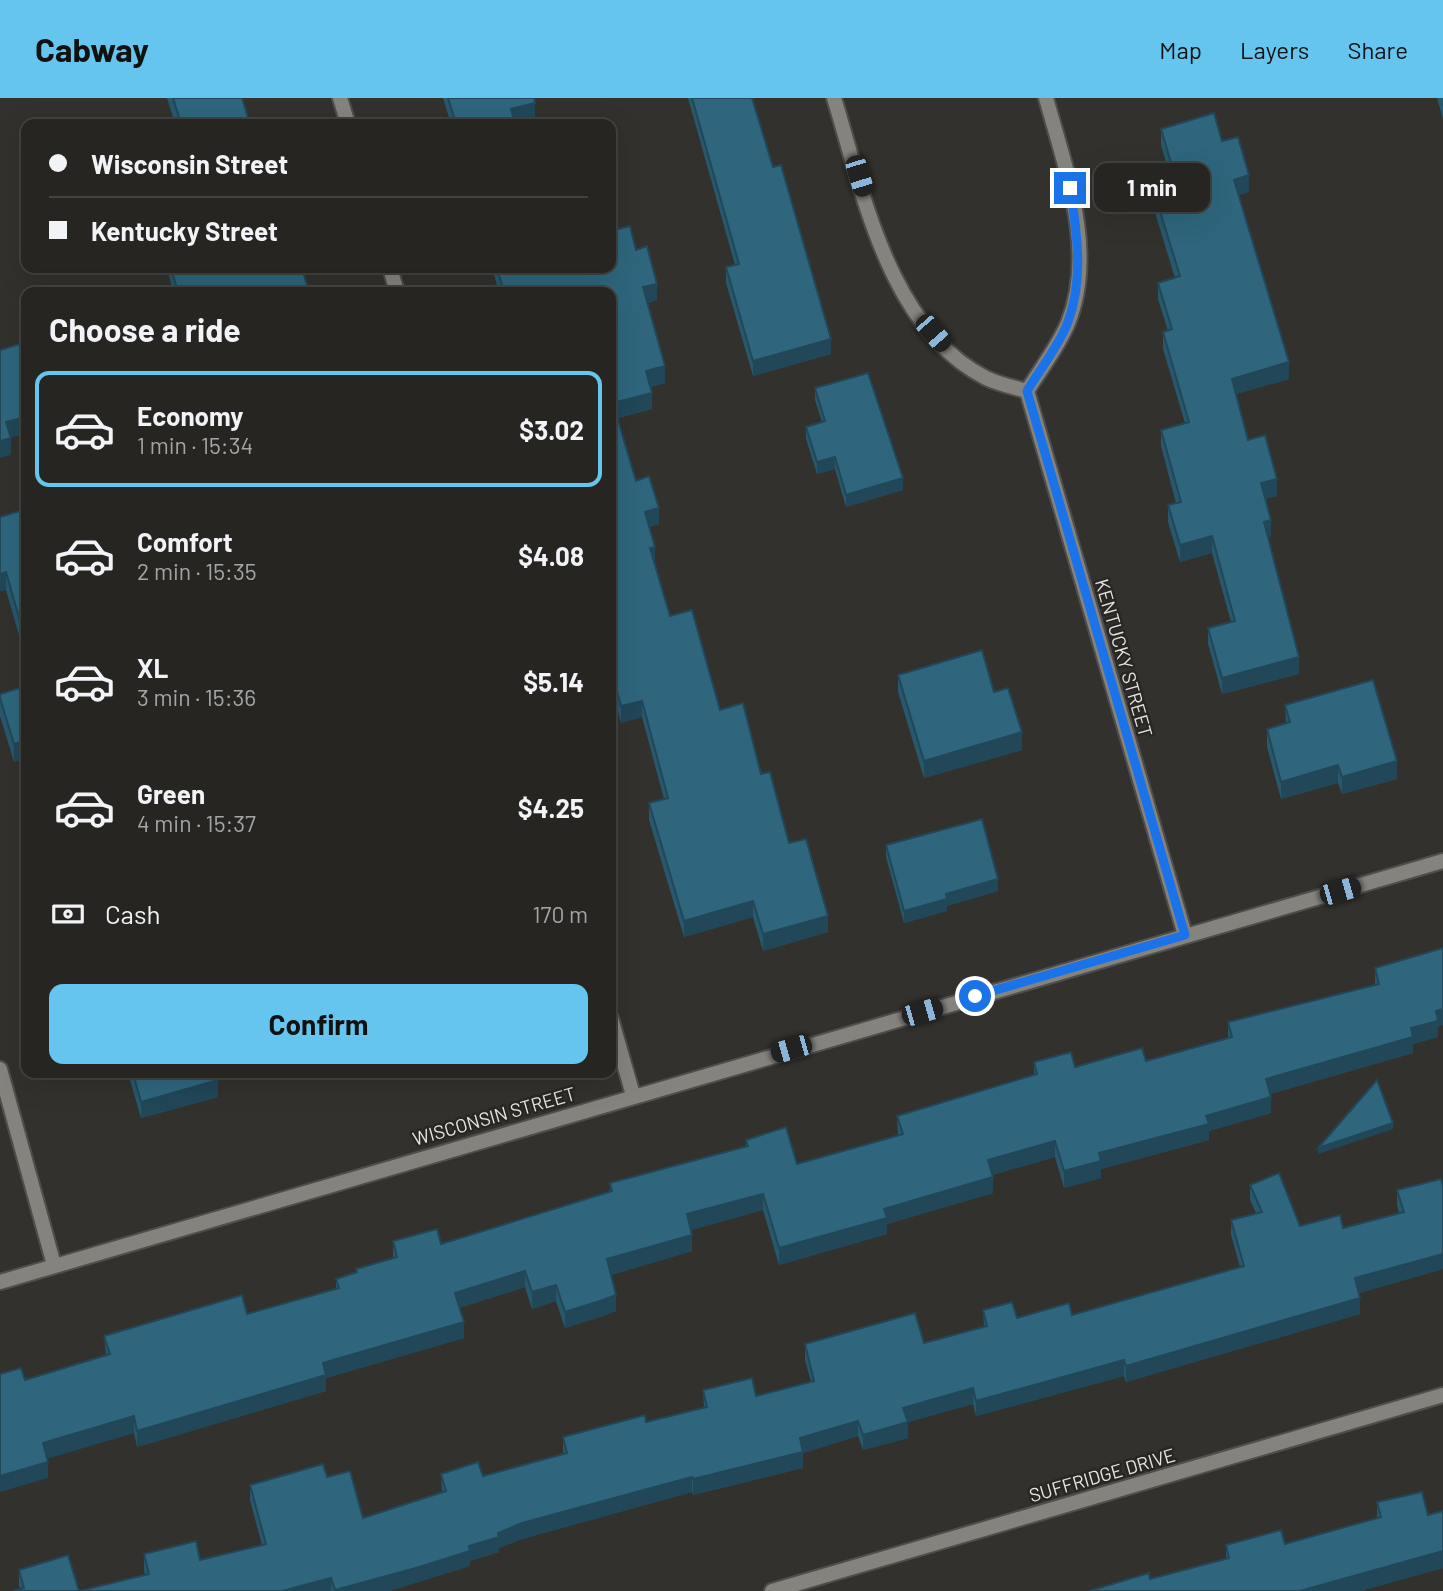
<!DOCTYPE html>
<meta charset="utf-8">
<style>
:root{--surface:#262522;--page:#32312f;--text:#f1f3f6;--muted:#a4a5a5;--line:#424240;--accent:#65c5ee}
body{margin:0;font-family:Barlow,sans-serif;background:var(--page);color:var(--text);height:100vh;display:flex;flex-direction:column;font-size:26px;white-space:nowrap}
*{box-sizing:border-box;margin:0}
p{font-size:23px;color:var(--muted)}
.icon{flex:none;width:38px;height:38px;fill:none;stroke:currentColor;stroke-width:2;stroke-linecap:round;stroke-linejoin:round}
.map{position:relative;flex:1;overflow:hidden}
.sheet{position:absolute;left:21px;top:189px;width:595px;height:791px;display:flex;flex-direction:column;background:var(--surface);border-radius:14px;box-shadow:0 7px 28px #0002,0 0 0 2px var(--line)}
.sheet>*{flex:none}
.top-card{position:absolute;left:21px;top:21px;width:595px;height:154px;border-radius:14px;box-shadow:0 7px 28px #0002,0 0 0 2px var(--line);display:grid;align-content:center;height:154px;padding:0 28px;background:var(--surface)}
.end{position:absolute;width:32px;height:32px;margin:-16px;border:9px solid #1a73e8;background:#fff;box-shadow:0 0 0 4px #fff}
.from{border-radius:50%}
.bubble{position:absolute;height:49px;border-radius:14px;background:var(--surface);box-shadow:0 7px 28px #0002,0 0 0 2px var(--line);font-size:23px;font-weight:700;line-height:49px;text-align:center}
.car{position:absolute;width:21px;height:42px;margin:-21px -10px;border-radius:9px;box-shadow:0 0 5px 2px #0007;background:linear-gradient(#222 24%,#8ab4d8 0 40%,#222 0 76%,#8ab4d8 0 86%,#222 0)}
.top-card b{display:flex;align-items:center;gap:24px;height:66px;font-size:26px}
.top-card b+b{border-top:2px solid var(--line)}
.top-card i{width:18px;height:18px;background:var(--text)}
ul{padding:0;list-style:none}
li{display:flex;align-items:center;gap:21px;height:116px;margin:0 14px 10px;padding:0 14px;border:4px solid transparent;border-radius:14px}
li div{flex:1}
li b{display:block;font-size:26px}
li em{font-style:normal;font-weight:700}
li.current{border-color:var(--accent)}
li>.icon{width:63px;height:63px;stroke-width:1.5}
h2{padding:0 28px;font-size:32px;line-height:84px}
.pay{display:flex;align-items:center;gap:18px;height:77px;padding:0 28px;font-size:26px}
.pay p{margin-inline-start:auto}
.cta{display:flex;gap:14px;margin-top:auto;padding:14px 28px}
.cta a{flex:1;height:80px;border-radius:14px;background:var(--accent);color:#111;font-size:28px;font-weight:700;line-height:80px;text-align:center}
header{display:flex;align-items:center;gap:42px;box-sizing:border-box;height:98px;padding:0 35px;background:var(--accent);color:#111}
header strong{font-size:33px}
nav{display:flex;gap:38px;margin-inline-start:auto;font-size:24px}
.map>svg:first-child{display:block}
.lines{fill:none;stroke-linecap:round;stroke-linejoin:round}
.street-casing{stroke:#504e4b;stroke-width:18}
.street{stroke:#85837e;stroke-width:14}
.wall{fill:#28586c}
.shaded-wall{fill:#214758}
.building{fill:#2f667d;stroke:#214758;stroke-width:2}
.route{stroke:#1a73e8;stroke-width:9}
.labels{text-anchor:middle;stroke-width:5;stroke-linejoin:round;paint-order:stroke}
.street-label{font-size:19px;fill:#e7e5e3;stroke:#292723}
</style>
<header>
<strong>Cabway</strong>
<nav><a>Map</a><a>Layers</a><a>Share</a></nav>
</header>
<div class="map">
<svg width="1443" height="1493" viewBox="0 0 1443 1493">
<rect width="100%" height="100%" fill="#33312d"/>
<g class="lines">
<g class="street-casing">
<g id="street">
<path d="M340,0L348,26"/>
<path d="M834,0C863,94 889,231 986,280C998,286 1013,289 1027,293"/>
<path d="M1046,0C1065,69 1097,154 1068,225C1058,249 1040,272 1027,293L1185,837"/>
<path d="M390,170L397,194"/>
<path d="M611,920L633,997"/>
<path d="M0,971L54,1167"/>
<path d="M0,1184L1443,763"/>
<path d="M772,1493L1443,1297"/>
</g>
</g>
<use href="#street" class="street"/>
</g>
<g class="wall">
<path d="M167,0H242L250,26H175Z"/>
<path d="M443,0H534L535,21L515,26H451Z"/>
<path d="M688,0H752L831,256L753,278L726,185V169L735,167Z"/>
<path d="M1437,0H1443V21Z"/>
<path d="M1161,31L1222,43L1249,94L1238,97L1289,281L1236,296L1248,342L1277,398L1265,401L1271,438L1268,439L1299,576L1222,596L1208,546V530L1231,524L1212,455L1180,464L1168,424V407L1176,405L1161,348V332L1185,325L1163,251V234L1168,233L1158,201V185L1175,180L1153,108V91L1172,86L1161,47Z"/>
<path d="M636,152L657,202L648,205L665,285L650,289L652,311L618,320L636,383L659,426L649,429L655,465L670,518L720,612L761,676L789,745L828,834L763,853L753,819L684,839L649,722V705L664,701L642,619L621,625L611,587V194H499L492,170H611Z"/>
<path d="M167,170H302L309,194H173Z"/>
<path d="M815,290L903,392L846,409L835,371L817,376L806,341V329L822,324L815,302Z"/>
<path d="M26,411V562L6,492L0,493V419Z"/>
<path d="M898,577L994,594L1022,652L924,680L898,594Z"/>
<path d="M26,588V660L14,664L0,618V596Z"/>
<path d="M1285,607L1397,681L1342,696L1338,685L1281,701L1267,649V631L1286,626Z"/>
<path d="M886,747L998,793L947,808V813L904,825L886,759Z"/>
<path d="M1443,850V927L1438,929V939L1413,946V955L1270,996L1271,1015L1209,1033V1042L1101,1071V1080L1064,1090L1055,1059L992,1077L993,1095L887,1126V1136L779,1167L763,1112L691,1132L692,1153L611,1177L616,1213L603,1218L565,1230L556,1203L532,1211L525,1189L459,1210L464,1240L326,1280V1293L137,1349L134,1335L47,1360L48,1380L25,1282L106,1257L104,1238L247,1216L336,1190V1181L356,1175V1171L393,1160V1143L441,1146L610,1094V1085L746,1048V1042L797,1066L898,1038L897,1018L1034,977V964L1075,969L1146,963L1228,940V924L1375,887V870Z"/>
<path d="M128,975H216L218,999L141,1020Z"/>
<path d="M1250,1087L1300,1128L1343,1130L1399,1115L1397,1108V1092L1443,1089V1171L1359,1195L1360,1216L1126,1284L1124,1278L976,1318L973,1306L908,1324V1340L863,1352L858,1338L803,1355V1370L693,1397L692,1394L522,1441L499,1450V1454L470,1463V1468L389,1493H79L145,1477L144,1472V1456L200,1462L262,1447L250,1402V1387L327,1379L363,1420L442,1394L441,1376L483,1378L563,1356V1339L646,1324L704,1310L703,1292L756,1298L811,1284L805,1262V1246L924,1245L984,1229L983,1212L1017,1220L1072,1217L1240,1169L1231,1137V1122L1256,1115L1250,1102Z"/>
<path d="M1377,1404L1428,1417L1443,1413V1470L1360,1493L1150,1481L1226,1461V1447L1285,1446L1377,1420Z"/>
<path d="M19,1472L79,1493L20,1491L19,1487Z"/>
</g>
<g class="shaded-wall">
<path d="M535,5V21L515,26L511,11Z"/>
<path d="M1249,77V94L1234,98V82Z"/>
<path d="M657,186V202L643,206V189Z"/>
<path d="M831,241V256L753,278V263Z"/>
<path d="M1289,264V281L1232,297V281Z"/>
<path d="M665,268V285L646,290V273Z"/>
<path d="M652,295V311L613,321V305Z"/>
<path d="M26,319V336L11,340V357L0,360V343L6,324Z"/>
<path d="M835,359V371L817,376V364Z"/>
<path d="M903,380V392L846,409V397Z"/>
<path d="M1277,381V398L1261,402V385Z"/>
<path d="M659,410V426L645,430V414Z"/>
<path d="M1271,422V438L1264,440V424Z"/>
<path d="M1212,438V455L1180,464V447Z"/>
<path d="M655,449V465L650,450Z"/>
<path d="M6,474V492L0,493V476Z"/>
<path d="M1299,559V576L1222,596V580Z"/>
<path d="M642,603V619L621,625V608Z"/>
<path d="M1022,634V652L924,680V663Z"/>
<path d="M26,642V660L14,664V646Z"/>
<path d="M1397,663V681L1342,696V679Z"/>
<path d="M1338,667V685L1281,701V684Z"/>
<path d="M998,781V793L947,808V813L904,825V813L946,796Z"/>
<path d="M753,803V819L684,839V823Z"/>
<path d="M828,818V834L763,853V836Z"/>
<path d="M1443,911V927L1438,929V939L1413,946V955L1266,997V981L1411,930L1436,913Z"/>
<path d="M218,982V999L141,1020V1004Z"/>
<path d="M1271,999V1015L1209,1033V1042L1101,1071V1080L1064,1090V1073L1099,1055L1206,1018Z"/>
<path d="M1393,1025V1031L1318,1056V1050Z"/>
<path d="M1055,1043V1059L988,1078V1062Z"/>
<path d="M993,1079V1095L887,1126V1136L779,1167V1150L884,1111Z"/>
<path d="M763,1096V1112L687,1133V1116Z"/>
<path d="M692,1137V1153L607,1178V1161Z"/>
<path d="M1443,1156V1171L1355,1196V1180Z"/>
<path d="M525,1173V1189L455,1211V1195Z"/>
<path d="M556,1187V1203L532,1211V1194Z"/>
<path d="M616,1197V1213L603,1218L565,1230V1214Z"/>
<path d="M1360,1200V1216L1126,1284V1268Z"/>
<path d="M464,1224V1240L326,1280V1293L137,1349V1333L323,1265Z"/>
<path d="M1124,1262V1278L976,1318V1303Z"/>
<path d="M973,1290V1306L908,1324V1340L863,1352V1337L903,1310Z"/>
<path d="M134,1318V1335L43,1362V1345Z"/>
<path d="M858,1323V1338L803,1355V1370L693,1397V1381L800,1340Z"/>
<path d="M48,1364V1380L0,1394V1378Z"/>
<path d="M692,1379V1394L522,1441L499,1450V1454L470,1463V1468L389,1493H335L469,1448L522,1425Z"/>
<path d="M1443,1453V1470L1360,1493H1300Z"/>
<path d="M331,1480V1493H282Z"/>
</g>
<g class="building">
<path d="M173,0H242L250,26H181Z"/>
<path d="M448,0H534L535,5L511,11L515,26H456Z"/>
<path d="M692,0H752L773,69L781,67L831,241L753,263L726,169L739,166Z"/>
<path d="M1214,15L1222,43L1238,39L1249,77L1234,82L1289,264L1232,281L1248,342L1265,337L1277,381L1261,385L1271,422L1264,424L1299,559L1222,580L1208,530L1235,523L1212,438L1180,447L1168,407L1181,404L1161,332L1189,324L1163,234L1172,231L1158,185L1180,178L1153,91L1177,85L1161,31Z"/>
<path d="M630,128L636,152L647,148L657,186L643,189L665,268L646,273L652,295L613,305L636,383L649,378L659,410L645,414L655,449L650,450L670,518L692,512L720,612L743,605L761,676L770,674L789,745L806,741L828,818L763,836L753,803L684,823L649,705L668,700L642,603L621,608L611,571V498H613L611,490V194H504L497,170H611V133Z"/>
<path d="M171,170H302L309,194H178Z"/>
<path d="M26,244V319L6,324L11,340L0,343V252Z"/>
<path d="M868,275L903,380L846,397L835,359L817,364L806,329L825,323L815,290Z"/>
<path d="M26,411V544L6,474L0,476V419Z"/>
<path d="M982,552L994,594L1008,590L1022,634L924,663L898,577Z"/>
<path d="M1373,582L1397,663L1342,679L1338,667L1281,684L1267,631L1290,624L1285,607Z"/>
<path d="M26,588V642L14,646L0,600V596Z"/>
<path d="M982,721L998,781L946,796L947,801L904,813L886,747Z"/>
<path d="M1443,850V911L1436,913L1438,923L1411,930L1413,939L1266,981L1271,999L1206,1018L1209,1026L1099,1055L1101,1063L1064,1073L1055,1043L988,1062L993,1079L884,1111L887,1120L779,1150L763,1096L687,1116L692,1137L607,1161L616,1197L603,1202L565,1214L556,1187L532,1194L525,1173L455,1195L464,1224L323,1265L326,1277L137,1333L134,1318L43,1345L48,1364L0,1378V1276L21,1270L25,1282L110,1256L104,1238L242,1197L247,1216L339,1190L336,1181L357,1174L356,1171L397,1159L393,1143L437,1131L441,1146L612,1093L610,1085L748,1048L746,1042L786,1029L797,1066L903,1036L897,1018L1037,976L1034,964L1071,954L1075,969L1142,950L1146,963L1232,939L1228,924L1379,886L1375,870Z"/>
<path d="M133,975H216L218,982L141,1004Z"/>
<path d="M1377,982L1393,1025L1318,1050Z"/>
<path d="M1279,1075L1300,1128L1340,1117L1343,1130L1404,1114L1397,1092L1441,1081L1443,1089V1156L1355,1180L1360,1200L1126,1268L1124,1262L976,1303L973,1290L903,1310L908,1324L863,1337L858,1323L800,1340L803,1354L693,1381L692,1379L522,1425L498,1435L499,1439L469,1448L470,1453L416,1470L335,1492L331,1480L282,1493H79L149,1476L144,1456L196,1443L200,1462L266,1446L250,1387L323,1366L327,1379L350,1373L363,1420L446,1393L441,1376L478,1364L483,1378L567,1355L563,1339L645,1317L646,1324L707,1309L703,1292L752,1280L756,1298L814,1283L805,1246L915,1215L924,1245L987,1228L983,1212L1012,1204L1017,1220L1069,1205L1072,1217L1244,1168L1231,1122L1262,1114L1250,1087Z"/>
<path d="M1422,1394L1428,1417L1443,1413V1453L1300,1493H1089L1149,1475L1150,1481L1229,1460L1226,1447L1281,1432L1285,1446L1381,1419L1377,1404Z"/>
<path d="M68,1457L79,1493H13L24,1490L19,1472Z"/>
</g>
<g class="lines">
<path class="route" d="M975,898L1185,837L1027,293C1040,271 1059,248 1068,224C1084,180 1077,134 1070,90"/>
</g>
<g class="labels">
<g class="street-label">
<text transform="translate(1124 560) rotate(74)" y="7">KENTUCKY STREET</text>
<text transform="translate(494 1018) rotate(-16)" y="7">WISCONSIN STREET</text>
<text transform="translate(1102 1377) rotate(-16)" y="7">SUFFRIDGE DRIVE</text>
</g>
</g>
</svg>
<i class="end from" style="left:975px;top:898px"></i>
<i class="end" style="left:1070px;top:90px"></i>
<div class="bubble" style="left:1094px;top:65px;width:116px">1 min</div>
<i class="car" style="left:859px;top:78px;rotate:163deg"></i>
<i class="car" style="left:933px;top:235px;rotate:139deg"></i>
<i class="car" style="left:1340px;top:793px;rotate:74deg"></i>
<i class="car" style="left:922px;top:914px;rotate:74deg"></i>
<i class="car" style="left:791px;top:951px;rotate:254deg"></i>
<div class="top-card">
<b><i class="from"></i>Wisconsin Street</b>
<b><i></i>Kentucky Street</b>
</div>
<section class="sheet">
<h2>Choose a ride</h2>
<ul>
<li class="current"><svg class="icon" aria-label="car" viewBox="0 0 24 24"><path d="M5 17H2v-5l4-1 3-4h7l3 4 3 1v5h-3M9 17h6M6 11h13"/><circle cx="7" cy="17" r="2"/><circle cx="17" cy="17" r="2"/></svg><div><b>Economy</b><p>1 min · 15:34</p></div><em>$3.02</em></li>
<li><svg class="icon" aria-label="car" viewBox="0 0 24 24"><path d="M5 17H2v-5l4-1 3-4h7l3 4 3 1v5h-3M9 17h6M6 11h13"/><circle cx="7" cy="17" r="2"/><circle cx="17" cy="17" r="2"/></svg><div><b>Comfort</b><p>2 min · 15:35</p></div><em>$4.08</em></li>
<li><svg class="icon" aria-label="car" viewBox="0 0 24 24"><path d="M5 17H2v-5l4-1 3-4h7l3 4 3 1v5h-3M9 17h6M6 11h13"/><circle cx="7" cy="17" r="2"/><circle cx="17" cy="17" r="2"/></svg><div><b>XL</b><p>3 min · 15:36</p></div><em>$5.14</em></li>
<li><svg class="icon" aria-label="car" viewBox="0 0 24 24"><path d="M5 17H2v-5l4-1 3-4h7l3 4 3 1v5h-3M9 17h6M6 11h13"/><circle cx="7" cy="17" r="2"/><circle cx="17" cy="17" r="2"/></svg><div><b>Green</b><p>4 min · 15:37</p></div><em>$4.25</em></li>
</ul>
<div class="pay"><svg class="icon" aria-label="cash" viewBox="0 0 24 24"><path d="M3 7h18v10H3z"/><circle cx="12" cy="12" r="2"/></svg>Cash<p>170 m</p></div>
<div class="cta"><a>Confirm</a></div>
</section>
</div>
